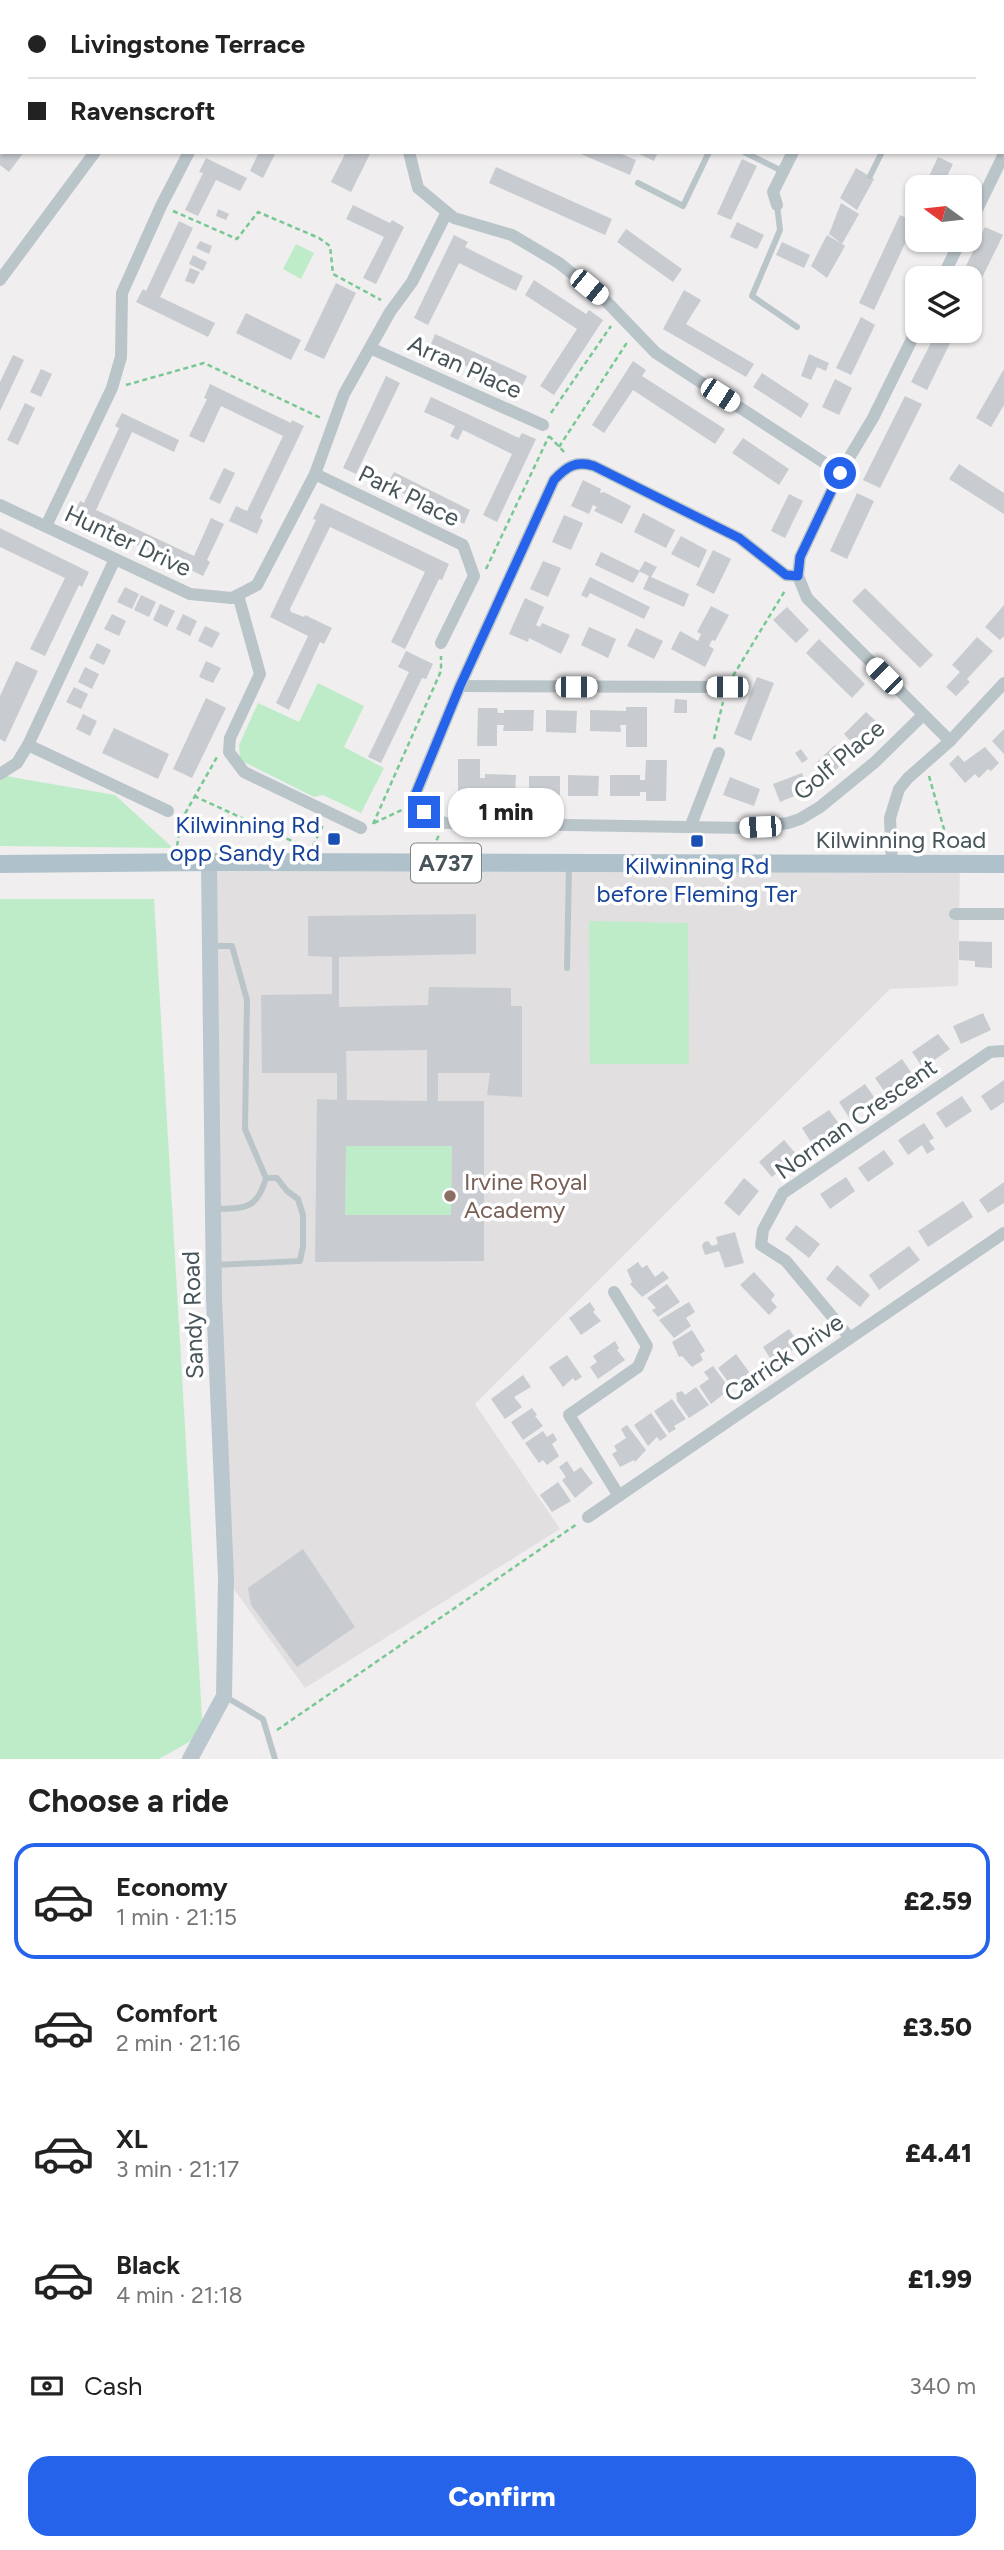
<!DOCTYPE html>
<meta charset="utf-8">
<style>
:root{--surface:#fff;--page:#f6f6f6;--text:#222;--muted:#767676;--line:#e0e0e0;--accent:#2563eb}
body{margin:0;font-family:Figtree,sans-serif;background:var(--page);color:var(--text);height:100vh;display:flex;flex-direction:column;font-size:26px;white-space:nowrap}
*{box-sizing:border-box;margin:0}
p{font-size:23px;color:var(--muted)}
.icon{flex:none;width:38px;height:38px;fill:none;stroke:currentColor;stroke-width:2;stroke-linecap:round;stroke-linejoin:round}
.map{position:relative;height:1759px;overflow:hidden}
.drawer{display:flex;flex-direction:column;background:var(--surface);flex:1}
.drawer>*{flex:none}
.top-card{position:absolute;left:0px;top:0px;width:1004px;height:154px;box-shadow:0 2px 5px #0004;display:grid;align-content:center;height:154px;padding:0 28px;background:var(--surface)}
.needle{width:46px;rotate:285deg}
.fabs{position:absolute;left:905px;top:175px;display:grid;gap:14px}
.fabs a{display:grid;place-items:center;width:77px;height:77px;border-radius:14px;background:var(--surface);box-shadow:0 2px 5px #0004;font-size:35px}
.end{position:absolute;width:32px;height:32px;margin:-16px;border:9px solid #2563eb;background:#fff;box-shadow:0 0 0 4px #fff}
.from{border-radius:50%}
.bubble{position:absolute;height:49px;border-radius:21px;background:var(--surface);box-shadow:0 2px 5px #0004;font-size:23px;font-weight:800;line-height:49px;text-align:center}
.car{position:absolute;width:21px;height:42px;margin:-21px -10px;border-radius:9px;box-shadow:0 0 5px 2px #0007;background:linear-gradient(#fff 24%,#345 0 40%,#fff 0 76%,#345 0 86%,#fff 0)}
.top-card b{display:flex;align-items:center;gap:24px;height:66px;font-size:26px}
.top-card b+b{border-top:2px solid var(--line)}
.top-card i{width:18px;height:18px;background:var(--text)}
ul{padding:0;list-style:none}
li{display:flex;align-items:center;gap:21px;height:116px;margin:0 14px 10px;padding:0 14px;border:4px solid transparent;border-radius:21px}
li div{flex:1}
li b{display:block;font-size:26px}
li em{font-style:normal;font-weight:800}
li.current{border-color:var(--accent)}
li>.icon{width:63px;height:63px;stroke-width:1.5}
h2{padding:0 28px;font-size:32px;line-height:84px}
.pay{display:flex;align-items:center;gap:18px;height:77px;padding:0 28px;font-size:26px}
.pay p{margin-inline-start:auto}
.cta{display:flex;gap:14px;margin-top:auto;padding:14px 28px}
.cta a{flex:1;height:80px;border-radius:21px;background:var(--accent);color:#fff;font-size:28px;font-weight:800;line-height:80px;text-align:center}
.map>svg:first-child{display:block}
.education{fill:#e1dfdf}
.green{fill:#beecc9}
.building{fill:#c8ccd0;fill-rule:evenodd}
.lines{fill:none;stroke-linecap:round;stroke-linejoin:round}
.path{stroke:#78c894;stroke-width:2.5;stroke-dasharray:5 3.5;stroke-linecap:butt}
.lane{stroke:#bac5ca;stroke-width:6}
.street{stroke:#bac5ca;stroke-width:12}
.secondary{stroke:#bac7cf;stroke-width:16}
.primary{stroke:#afc2cb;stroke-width:18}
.route{stroke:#2563eb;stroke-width:9}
.transit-dot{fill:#1a4fb4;stroke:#fff;stroke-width:2.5}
.education-dot{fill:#8d6e63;stroke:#fff;stroke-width:2.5}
.labels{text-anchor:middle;stroke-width:7;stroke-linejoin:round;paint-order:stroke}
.shield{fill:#fff;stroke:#7e878c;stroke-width:2}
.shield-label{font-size:23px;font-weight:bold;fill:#47545a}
.street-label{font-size:24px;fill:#47545a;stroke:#fff}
.transit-label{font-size:24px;fill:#164399;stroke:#fff;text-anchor:end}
.education-label{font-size:24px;fill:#785e54;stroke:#fff;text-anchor:start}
</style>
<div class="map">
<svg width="1004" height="1759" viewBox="0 0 1004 1759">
<rect width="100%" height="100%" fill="#f0eeee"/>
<path class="education" d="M209,862L960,864L958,986L890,989L475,1404L560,1529L305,1688L226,1578Z"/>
<g class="green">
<path d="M296,244L314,253L301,279L283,269Z"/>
<path d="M318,683L364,706L344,747L384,768L361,813L323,795L314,797L240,760L239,745L258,703L299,722Z"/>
<path d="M0,775L115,795L173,848L0,846Z"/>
<path d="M0,899H154L203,1734L159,1759H0Z"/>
<path d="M589,921L688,923L689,1064H590Z"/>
<path d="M346,1146H452L451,1215H345Z"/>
</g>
<g class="building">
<path d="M0,152H24L9,172L0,165Z"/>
<path d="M259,152H276L263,178L250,171Z"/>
<path d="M346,152H371L351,192L331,182Z"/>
<path d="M576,152H617L636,160L630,175Z"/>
<path d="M635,152H658L654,161Z"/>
<path d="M938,157L953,164L942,187H924Z"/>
<path d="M206,158L247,178L240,191L216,180L198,216L185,210L203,173L199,172Z"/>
<path d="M742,159L757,166L731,220L717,214Z"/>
<path d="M496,167L612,219L605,235L489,183Z"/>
<path d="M856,168L874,179L857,210L840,198Z"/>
<path d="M841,203L859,214L842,244L845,246L827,278L811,266L827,235L842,244L829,234Z"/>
<path d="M353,205L390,223L392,220L404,227L376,284L363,278L384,237L346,219Z"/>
<path d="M218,209L229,214L226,220L216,216Z"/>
<path d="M900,215L915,222L874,310L859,303Z"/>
<path d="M179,221L193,228L160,297L215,323L208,337L136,302L143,289L146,291Z"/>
<path d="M737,222L764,235L757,249L730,237Z"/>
<path d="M985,227L1003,235L975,292L970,290V278H960Z"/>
<path d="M626,229L682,269L673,282L617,242Z"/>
<path d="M454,235L468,242L465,247L523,276L516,291L459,263L428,325L414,318Z"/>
<path d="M200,241L212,246L209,254L196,248Z"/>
<path d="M782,242L810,255L804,268L776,255Z"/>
<path d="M193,255L207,262L203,271L189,264Z"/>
<path d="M190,268L200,272L194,284L185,281Z"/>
<path d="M534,280L586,314L589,310L603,320L554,395L540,386L577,329L525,295Z"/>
<path d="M336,283L356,293L324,359L304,350Z"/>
<path d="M684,290L701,300L686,324L754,364L746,377L663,329Z"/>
<path d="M246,313L301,340L291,360L236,333Z"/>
<path d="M861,317L875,325L851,375L836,368Z"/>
<path d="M937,331H956L927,390L911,382Z"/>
<path d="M435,334L527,376L520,391L429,349Z"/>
<path d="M809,354L829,363L826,371L817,367L811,380L801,376Z"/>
<path d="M13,355L24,360L0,411V382Z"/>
<path d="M633,361L646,370L642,376L725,429L715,444L633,390L604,433L592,425Z"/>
<path d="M41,369L52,374L41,397L30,392Z"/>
<path d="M1004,369V405L991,427L976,418Z"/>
<path d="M762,373L809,404L801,418L753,387Z"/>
<path d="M386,376L400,383L356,474L343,468Z"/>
<path d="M835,379L852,388L839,415L822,407Z"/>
<path d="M210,384L291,423L292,420L304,426L260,518L263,520L257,534L229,521L236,506L247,511L283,436L221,406L204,443L189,436L207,399L204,398Z"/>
<path d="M905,396L922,404L880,488L863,480Z"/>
<path d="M431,397L519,438L522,433L536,439L497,522L483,515L512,454L463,430L458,440L450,436L455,426L424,412Z"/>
<path d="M25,403L35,408L18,445L7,440Z"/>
<path d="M122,413L179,440L174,452L132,432L96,510L194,556L211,518L224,524L207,560L210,562L203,576L73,515L80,501L84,503L119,428L115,426Z"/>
<path d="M743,438L789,469L779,485L732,453Z"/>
<path d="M959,464L1004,493V514L949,479Z"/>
<path d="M224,468L235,473L220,504L209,499Z"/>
<path d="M394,472L470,510L464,524L387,485Z"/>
<path d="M583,480L601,489L600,493L604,492L631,506L622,524L594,511L597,507L593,505L589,514L571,506Z"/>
<path d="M857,493L874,501L847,559L830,551Z"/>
<path d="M789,494L803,501L785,538L771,531Z"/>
<path d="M321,503L449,564L442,580L439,579L405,649L391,642L425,572L330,527L290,609L291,612L304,617L305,615L332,628L324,644L320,642L289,710L276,703L308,636L270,617L316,520L313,519Z"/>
<path d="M643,513L675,530L666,548L634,532Z"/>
<path d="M564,515L583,523L571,550L552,542Z"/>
<path d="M0,528L89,572L82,587L79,585L45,656L30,649L65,578L0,547Z"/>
<path d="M681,536L707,550L699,568L671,554Z"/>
<path d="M713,550L731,559L714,594L696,585Z"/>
<path d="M601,552L640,571L633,583L595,565Z"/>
<path d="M543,561L561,568L548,597L530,589Z"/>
<path d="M645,561L657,567L651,577L689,594L684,607L643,589L649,576L639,571Z"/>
<path d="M590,577L650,607L644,619L590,593L587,598L581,595Z"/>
<path d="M125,587L139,594L132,609L117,602Z"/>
<path d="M865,588L933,655L920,668L852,601Z"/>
<path d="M141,595L156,602L149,617L134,610Z"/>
<path d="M525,598L544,607L536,625L540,627L542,623L570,635L561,654L529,638L528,642L509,634Z"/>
<path d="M160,604L175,611L167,627L153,620Z"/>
<path d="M1004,605V636L1000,640L985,627Z"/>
<path d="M711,606L729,615L715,641L712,640L709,646L714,649L705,667L671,649L680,631L698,641L701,634L697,632Z"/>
<path d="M787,607L809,630L796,643L773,620Z"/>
<path d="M112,614L126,621L119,636L104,629Z"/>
<path d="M183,614L197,621L190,636L176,629Z"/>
<path d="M205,626L220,633L212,648L198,641Z"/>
<path d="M589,627L616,639L608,658L581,645Z"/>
<path d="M636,628L663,641L654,659L627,646Z"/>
<path d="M977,637L993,651L967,679L970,682L956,696L946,687L960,672L952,665Z"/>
<path d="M819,639L865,684L852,698L806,653Z"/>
<path d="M97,643L111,650L104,665L89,658Z"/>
<path d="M406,651L433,664L426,679L422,678L381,763L368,757L409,672L398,667Z"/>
<path d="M16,661L38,671L5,742L0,739V696Z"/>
<path d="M206,661L221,668L213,683L199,677Z"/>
<path d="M85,667L99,674L92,689L78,682Z"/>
<path d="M757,677L774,683L751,741L734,734Z"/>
<path d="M74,687L88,694L81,709L66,702Z"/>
<path d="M206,698L226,708L192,778L173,769Z"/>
<path d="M675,699L687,700V713H674Z"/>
<path d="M626,707H647V747H626V725H620L621,732L590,731V710L626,711Z"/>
<path d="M478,708H497L498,713H504V710H534L533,731H503L504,725H497V746H477Z"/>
<path d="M546,710L577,711L576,733L546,732Z"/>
<path d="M866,712L879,724L856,747L844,734Z"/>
<path d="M83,714L97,721L90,736L76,729Z"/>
<path d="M114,728L169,754L158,779L102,753Z"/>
<path d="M1004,729V754L992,741Z"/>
<path d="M835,745L848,758L825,780L813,766Z"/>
<path d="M985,747L999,763L991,771L988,769L979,778L975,774L965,783L949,764L958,755L964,762Z"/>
<path d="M801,749L808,759L802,763L795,753Z"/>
<path d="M458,759H480V778H485V774L516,775L515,798L485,797V789H479V798H458Z"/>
<path d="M646,760H667L666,801H646V792H640V796H610V775H640V780H645Z"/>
<path d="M802,773L809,790L780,802L773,784Z"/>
<path d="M568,775L599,776L598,796H568Z"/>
<path d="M529,776H560V795L529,796Z"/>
<path d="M730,777L760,789L754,806L723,795Z"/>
<path d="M476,914V954L339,957V1007L428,1005L429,987L511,988V1006H522V1097L487,1095L490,1073H438V1101H484V1261L315,1262L317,1099L337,1100V1073H262L261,995L332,994V957L308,956V916ZM427,1050V1101L347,1100L346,1051ZM346,1146H452L451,1215H345Z"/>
<path d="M959,941L992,942V968L975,967V961L959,960Z"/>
<path d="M983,1013L991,1030L961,1044L953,1026Z"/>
<path d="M938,1034L950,1049L923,1068L912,1052Z"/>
<path d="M902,1059L913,1075L886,1094L875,1078Z"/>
<path d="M1004,1080V1102L991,1111L981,1096Z"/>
<path d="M865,1084L876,1100L850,1119L839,1102Z"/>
<path d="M962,1096L972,1111L946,1128L936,1113Z"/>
<path d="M829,1110L840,1125L819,1140L823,1145L816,1150L802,1128Z"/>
<path d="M924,1123L934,1138L929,1141L935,1149L927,1154L922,1145L908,1155L898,1140Z"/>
<path d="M784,1140L797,1155L772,1177L759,1162Z"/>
<path d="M884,1150L894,1164L868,1182L858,1168Z"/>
<path d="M846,1177L855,1191L830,1209L820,1194Z"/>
<path d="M744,1178L759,1191L739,1216L724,1203Z"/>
<path d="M1004,1182V1203L988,1213L979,1200Z"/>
<path d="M963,1201L973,1217L928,1247L918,1231Z"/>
<path d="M796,1225L820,1244L809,1258L785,1239Z"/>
<path d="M735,1232L744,1263L725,1268L719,1251L705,1255L702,1246L704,1242L708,1241L712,1246L718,1244L716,1237Z"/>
<path d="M909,1246L920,1260L879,1290L869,1275Z"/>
<path d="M638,1262L642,1268L647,1265L655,1277L663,1271L669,1278L642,1297L630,1284L632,1282L627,1270Z"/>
<path d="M837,1265L870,1295L860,1307L826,1279Z"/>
<path d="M754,1272L775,1295L771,1300L777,1307L769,1315L740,1285Z"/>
<path d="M667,1284L680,1302L658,1317L652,1310L656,1308L647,1298Z"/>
<path d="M590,1302L595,1310L593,1312L601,1321L581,1335L569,1318Z"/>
<path d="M689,1302L695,1312L686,1318L691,1326L674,1338L659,1320Z"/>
<path d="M789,1329L800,1345L773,1363L763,1347Z"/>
<path d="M692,1330L705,1351L700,1354L703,1360L692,1367L682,1356L679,1357L672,1342Z"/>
<path d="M615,1341L619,1348L617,1350L625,1360L598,1379L590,1367L597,1362L593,1356Z"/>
<path d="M736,1354L752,1376L745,1381L742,1378L732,1387L718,1368Z"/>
<path d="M567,1355L582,1377L575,1381L573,1378L563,1387L549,1367Z"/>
<path d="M713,1366L730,1389L711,1404L699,1386L709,1379L704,1372Z"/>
<path d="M523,1375L531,1387L514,1397L522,1407L505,1419L491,1399Z"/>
<path d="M696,1387L709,1405L689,1418L677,1401L676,1393L682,1391L685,1395Z"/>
<path d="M672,1399L686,1419L674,1426L676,1429L669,1433L654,1411Z"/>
<path d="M532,1408L537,1415L535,1416L543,1426L523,1440L511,1422Z"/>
<path d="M651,1413L667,1436L660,1441L657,1437L648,1446L634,1425Z"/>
<path d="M627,1425L646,1450L635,1462L634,1460L620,1467L612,1454L617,1451L614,1446L626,1438L621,1429Z"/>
<path d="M543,1431L547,1437L553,1433L557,1440L552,1444L559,1456L547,1465L543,1460L539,1463L525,1443Z"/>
<path d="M567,1461L574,1472L581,1467L593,1483L575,1498L562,1480L566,1477L559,1467Z"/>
<path d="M558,1482L571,1501L552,1512L540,1495Z"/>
<path d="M303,1549L355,1627L297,1667L251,1605L248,1588Z"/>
</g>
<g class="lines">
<g class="path">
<path d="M173,211L237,239L258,212L319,238L330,246L333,274L381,300"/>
<path d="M126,385L204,363L321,418"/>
<path d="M551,413L611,326"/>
<path d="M549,436L566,454"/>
<path d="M559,447L628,341"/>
<path d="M486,569L549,436"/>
<path d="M733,676L786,589"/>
<path d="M714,739L723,702"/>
<path d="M929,776L949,847"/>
<path d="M194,796L303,846"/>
<path d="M180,818L182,819L217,757"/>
<path d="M374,823L406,808"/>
<path d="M373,824L441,671V656"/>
<path d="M177,846L182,819"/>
<path d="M313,846L324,823"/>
<path d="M433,848L439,835"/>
<path d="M277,1730L577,1524"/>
</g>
<g class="lane">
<path d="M382,0H383"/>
<path d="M343,2V0"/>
<path d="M546,2L547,0"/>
<path d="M744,152L784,172"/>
<path d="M870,176L882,152"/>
<path d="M638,183L683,206L709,152"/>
<path d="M777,205L780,230L752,296L797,327"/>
<path d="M212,946H232L247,1000L245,1129L266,1178C257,1210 245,1208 214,1209"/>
<path d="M567,968L569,865"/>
<path d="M216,1265L300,1261L303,1246V1215L298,1199L287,1191L277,1178H266"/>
<path d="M226,1697L263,1719L275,1759"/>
</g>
<g class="street">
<path d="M614,0L617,2"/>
<path d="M875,0L878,2"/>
<path d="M206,2L207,0"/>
<path d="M470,2L471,0"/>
<path d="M1003,70H1004"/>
<path d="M0,101L2,99"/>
<path d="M409,152L418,188L454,218L512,235L559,263L604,299L656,353L840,473"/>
<path d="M777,205L773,192L793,152"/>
<path d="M970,224L1004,154"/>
<path d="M942,278L961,240"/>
<path d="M0,280L95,152"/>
<path d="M917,329L873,418L840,473L800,557L798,576L807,598L950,741"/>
<path d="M370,348L543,425"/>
<path d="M315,474L463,545L474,576L441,643"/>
<path d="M0,505L190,594L232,598L257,585L315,474L344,394L390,312L412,282L447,212"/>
<path d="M46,526L112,388L121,357L122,293L161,206L189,152"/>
<path d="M798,576L786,575L739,538L594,466C576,460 566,467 554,480L460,686L416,793C418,811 430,817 445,823L744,828L788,823L800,819L820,807L875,762L923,715"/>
<path d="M238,595L260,674L230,738L229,752L244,772L361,828"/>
<path d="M460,686L727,687"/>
<path d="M28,745L168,811"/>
<path d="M0,774L17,763L28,745L115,559"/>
<path d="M691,825L719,753"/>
<path d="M892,864L890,818L899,789L908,778L950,741L1004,683"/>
<path d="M955,914H1004"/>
<path d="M614,1292L647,1346L638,1367L569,1415L619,1496"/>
<path d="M850,1338L786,1261L761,1245L763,1230L783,1193L990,1052L1004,1051"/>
<path d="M588,1517L1004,1233"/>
</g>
<path class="secondary" d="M190,1759L224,1696L226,1578L214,1299L209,862"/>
<path class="primary" d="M0,864L209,862L1004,864"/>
</g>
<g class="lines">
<path class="route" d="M424,812L417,803L416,793L460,686L554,480C566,467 576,460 594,466L739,538L786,575L798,576L800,557L840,473"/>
</g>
<g class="transit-dot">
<rect x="327" y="832" width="14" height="14" rx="3.5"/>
<rect x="690" y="834" width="14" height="14" rx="3.5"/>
</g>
<circle class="education-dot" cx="450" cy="1196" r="7"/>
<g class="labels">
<rect class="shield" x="411" y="843.5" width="70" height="39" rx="5"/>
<g class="shield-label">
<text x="446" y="871">A737</text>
</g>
<g class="street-label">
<text transform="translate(465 367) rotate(24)" y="8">Arran Place</text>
<text transform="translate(409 496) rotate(26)" y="8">Park Place</text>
<text transform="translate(128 541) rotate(25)" y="8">Hunter Drive</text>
<text transform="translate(839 760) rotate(-40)" y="8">Golf Place</text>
<text x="901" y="848">Kilwinning Road</text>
<text transform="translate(856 1119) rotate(-35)" y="8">Norman Crescent</text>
<text transform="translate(193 1315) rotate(-92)" y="8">Sandy Road</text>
<text transform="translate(784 1358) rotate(-34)" y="8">Carrick Drive</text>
</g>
<g class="transit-label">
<text x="320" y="833">Kilwinning Rd<tspan x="320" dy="28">opp Sandy Rd</tspan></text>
<text x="697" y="874" text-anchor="middle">Kilwinning Rd<tspan x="697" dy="28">before Fleming Ter</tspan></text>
</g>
<g class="education-label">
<text x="464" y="1190">Irvine Royal<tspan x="464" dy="28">Academy</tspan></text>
</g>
</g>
</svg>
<div class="fabs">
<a><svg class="needle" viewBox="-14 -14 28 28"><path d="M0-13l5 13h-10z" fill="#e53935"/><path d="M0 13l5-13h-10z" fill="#767676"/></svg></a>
<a><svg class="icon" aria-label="layers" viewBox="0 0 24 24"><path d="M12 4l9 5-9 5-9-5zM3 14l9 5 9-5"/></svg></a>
</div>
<i class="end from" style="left:840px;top:473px"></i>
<i class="end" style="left:424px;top:812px"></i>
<div class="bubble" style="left:448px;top:788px;width:116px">1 min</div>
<i class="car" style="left:589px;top:287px;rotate:129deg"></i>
<i class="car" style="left:720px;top:395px;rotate:123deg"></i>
<i class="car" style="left:884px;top:676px;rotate:315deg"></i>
<i class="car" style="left:576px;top:687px;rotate:90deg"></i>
<i class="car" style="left:727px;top:687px;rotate:270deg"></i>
<i class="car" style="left:760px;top:827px;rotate:267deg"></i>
<div class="top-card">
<b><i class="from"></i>Livingstone Terrace</b>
<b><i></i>Ravenscroft</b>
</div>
</div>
<section class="drawer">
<h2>Choose a ride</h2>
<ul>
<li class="current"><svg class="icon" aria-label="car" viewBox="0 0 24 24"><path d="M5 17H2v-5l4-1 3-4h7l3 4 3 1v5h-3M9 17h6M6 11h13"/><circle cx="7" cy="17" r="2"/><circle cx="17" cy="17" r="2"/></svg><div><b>Economy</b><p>1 min · 21:15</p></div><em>£2.59</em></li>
<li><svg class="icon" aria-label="car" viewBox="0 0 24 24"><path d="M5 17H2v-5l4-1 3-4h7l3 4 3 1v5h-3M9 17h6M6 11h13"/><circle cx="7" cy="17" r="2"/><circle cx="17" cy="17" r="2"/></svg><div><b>Comfort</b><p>2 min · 21:16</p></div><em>£3.50</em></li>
<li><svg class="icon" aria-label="car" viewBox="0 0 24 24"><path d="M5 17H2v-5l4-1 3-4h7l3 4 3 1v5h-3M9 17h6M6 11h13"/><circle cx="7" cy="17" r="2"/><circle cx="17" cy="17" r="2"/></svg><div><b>XL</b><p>3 min · 21:17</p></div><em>£4.41</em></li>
<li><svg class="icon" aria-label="car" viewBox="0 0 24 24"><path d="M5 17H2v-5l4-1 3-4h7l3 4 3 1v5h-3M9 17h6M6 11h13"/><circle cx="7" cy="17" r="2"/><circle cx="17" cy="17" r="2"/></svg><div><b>Black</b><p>4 min · 21:18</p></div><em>£1.99</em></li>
</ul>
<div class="pay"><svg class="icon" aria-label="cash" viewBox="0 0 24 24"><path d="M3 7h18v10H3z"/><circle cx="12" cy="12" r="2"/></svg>Cash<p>340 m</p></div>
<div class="cta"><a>Confirm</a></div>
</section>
